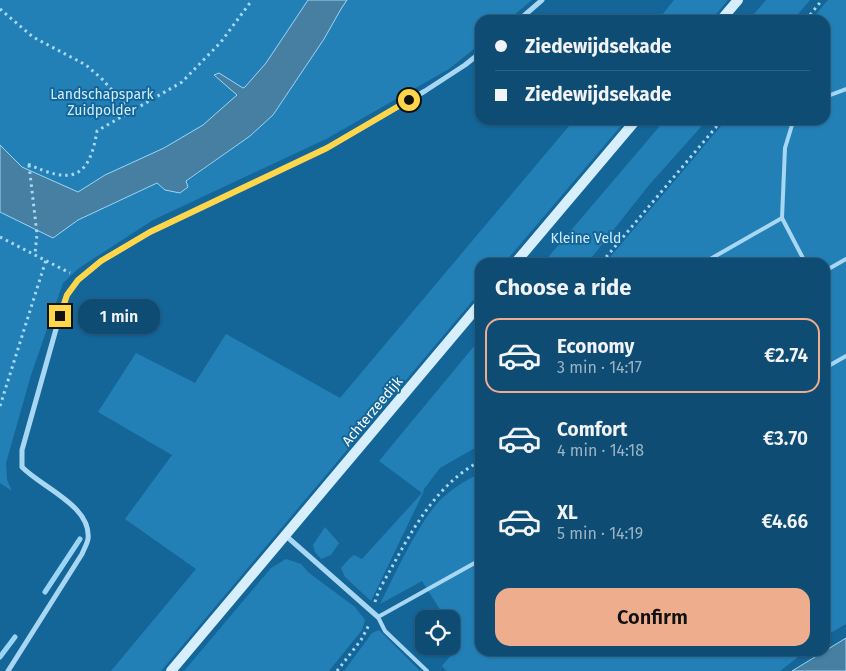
<!DOCTYPE html>
<meta charset="utf-8">
<style>
:root{--surface:#0f4c73;--page:#185378;--text:#f1f3f6;--muted:#9bb4c4;--line:#2f6385;--accent:#eead8d}
body{margin:0;font-family:"Fira Sans",sans-serif;background:var(--page);color:var(--text);height:100vh;display:flex;flex-direction:column;font-size:19px;white-space:nowrap}
*{box-sizing:border-box;margin:0}
p{font-size:16px;color:var(--muted)}
.icon{flex:none;width:28px;height:28px;fill:none;stroke:currentColor;stroke-width:2;stroke-linecap:round;stroke-linejoin:round}
.map{position:relative;flex:1;overflow:hidden}
.drawer{position:absolute;left:475px;top:258px;width:355px;height:398px;display:flex;flex-direction:column;background:var(--surface);border-radius:15px;box-shadow:0 1px 4px #0004,0 0 0 1px var(--line)}
.drawer>*{flex:none}
.guide{position:absolute;left:475px;top:15px;width:355px;height:110px;border-radius:15px;box-shadow:0 1px 4px #0004,0 0 0 1px var(--line);display:grid;align-content:center;height:110px;padding:0 20px;background:var(--surface)}
.fabs{position:absolute;left:415px;top:610px;display:grid;gap:10px}
.fabs a{display:grid;place-items:center;width:45px;height:45px;border-radius:10px;background:var(--surface);box-shadow:0 1px 4px #0004,0 0 0 1px var(--line);font-size:25px}
.end{position:absolute;width:22px;height:22px;margin:-11px;border:6px solid #ffd54a;background:#111;box-shadow:0 0 0 2px #111}
.from{border-radius:50%}
.bubble{position:absolute;height:35px;border-radius:15px;background:var(--surface);box-shadow:0 1px 4px #0004,0 0 0 1px var(--line);font-size:16px;font-weight:600;line-height:35px;text-align:center}
.guide b{display:flex;align-items:center;gap:18px;height:48px;font-size:19px}
.guide b+b{border-top:1px solid var(--line)}
.guide i{width:12px;height:12px;background:var(--text)}
ul{padding:0;list-style:none}
li{display:flex;align-items:center;gap:15px;height:75px;margin:0 10px 8px;padding:0 10px;border:2px solid transparent;border-radius:15px}
li div{flex:1}
li b{display:block;font-size:19px}
li em{font-style:normal;font-weight:600}
li.current{border-color:var(--accent)}
li>.icon{width:45px;height:45px;stroke-width:1.5}
h2{padding:0 20px;font-size:22px;line-height:60px}
.primary-button{display:flex;gap:10px;margin-top:auto;padding:10px 20px}
.primary-button a{flex:1;height:58px;border-radius:15px;background:var(--accent);color:#111;font-size:20px;font-weight:600;line-height:58px;text-align:center}
.map>svg:first-child{display:block}
.green{fill:#2380b6;fill-rule:evenodd}
.water{fill:#467fa2;stroke:#9ad5f5}
.lines{fill:none;stroke-linecap:round;stroke-linejoin:round}
.stream{stroke:#9ad5f5;stroke-width:5}
.path{stroke:#a8d7f3;stroke-width:3;stroke-dasharray:2.5 4;stroke-linecap:butt}
.service{stroke:#a8d7f3;stroke-width:4}
.minor{stroke:#a8d7f3;stroke-width:5}
.secondary{stroke:#d7eefc;stroke-width:10}
.route{stroke:#ffd54a;stroke-width:6}
.labels{text-anchor:middle;stroke-width:4;stroke-linejoin:round;paint-order:stroke}
.park-label{font-size:14px;fill:#cfecfd;stroke:#146699}
.street-label{font-size:14px;fill:#fff;stroke:#146699}
</style>
<div class="map">
<svg width="846" height="671" viewBox="0 0 846 671">
<rect width="100%" height="100%" fill="#146699"/>
<g class="green">
<path d="M0,0H532L508,20H480V44L449,69L326,139L153,220L79,268L63,283L31,375L6,463L7,480L12,491L0,483ZM292,87L273,115L250,136L186,182Z"/>
<path d="M674,0H728L711,20H658Z"/>
<path d="M766,0H810L793,20H749Z"/>
<path d="M828,0H846V624L825,636V262H606L726,120H825V20H811Z"/>
<path d="M574,120H626L505,262H480V292L161,671H111L196,569L125,519L172,455L98,412L136,353L195,383L226,334L340,398Z"/>
<path d="M665,120H707L649,185L588,262H544Z"/>
<path d="M480,339V445L440,468L424,489L423,493L371,601L345,577L341,568L350,558L354,555L362,559L422,493L379,461Z"/>
<path d="M480,473V650H807L780,671H447L442,666L461,643L451,627V619H446L422,581L380,604C396,572 412,536 434,507C446,492 463,482 480,473Z"/>
<path d="M325,527L339,543L331,555L321,559L315,552L313,545Z"/>
<path d="M286,559L301,564L309,573L355,607L365,620L362,630L329,671H184L271,568Z"/>
<path d="M379,630L420,671H344L372,633Z"/>
</g>
<g class="water">
<path d="M308,0H347L341,9L324,39L273,115L250,136L186,181L188,187L180,193L165,190L157,183L78,220L53,238L0,212V145L22,167L78,192L105,175L164,148L203,125L237,95L214,75L219,73L243,88L245,87L266,63Z"/>
<path d="M846,638V671H792Z"/>
</g>
<g class="lines">
<g class="stream">
<path d="M45,592L80,539"/>
<path d="M0,657L15,637"/>
</g>
<g class="path">
<path d="M0,9L33,37L86,65L102,79L131,111"/>
<path d="M806,20L822,0"/>
<path d="M28,164C71,184 89,180 97,131L182,82L221,42L252,0"/>
<path d="M29,165L37,234L35,254"/>
<path d="M0,237L70,273"/>
<path d="M602,262L722,120"/>
<path d="M0,406L46,260"/>
<path d="M375,602C378,590 386,578 392,567C414,526 438,484 480,461"/>
<path d="M337,671L361,640L370,623"/>
</g>
<g class="service">
<path d="M825,97L846,89"/>
<path d="M796,120L792,125L785,148L782,218L805,262"/>
<path d="M705,262L782,218"/>
<path d="M825,271L846,259"/>
<path d="M825,368L846,356"/>
<path d="M427,671L385,631L378,617L480,560"/>
</g>
<g class="minor">
<path d="M519,20L542,0"/>
<path d="M285,535L378,617"/>
<path d="M8,671L82,554C84,549 87,544 88,539C92,506 41,487 22,467V450L60,315L67,295L78,280L101,261L150,232L327,148L425,91L465,65L480,53"/>
</g>
<g class="secondary">
<path d="M721,20L738,0"/>
<path d="M516,262L636,120"/>
<path d="M171,671L480,304"/>
</g>
</g>
<g class="lines">
<path class="route" d="M60,316L67,295L78,280L101,261L150,232L327,148L409,100"/>
</g>
<g class="labels">
<g class="park-label">
<text x="102" y="99">Landschapspark<tspan x="102" dy="16">Zuidpolder</tspan></text>
<text x="586" y="243">Kleine Veld</text>
</g>
<g class="street-label">
<text transform="translate(372 411) rotate(-50)" y="5">Achterzeedijk</text>
</g>
</g>
</svg>
<div class="fabs">
<a><svg class="icon" aria-label="locate" viewBox="0 0 24 24"><circle cx="12" cy="12" r="6"/><path d="M12 2v4M12 18v4M2 12h4M18 12h4"/></svg></a>
</div>
<i class="end from" style="left:409px;top:100px"></i>
<i class="end" style="left:60px;top:316px"></i>
<div class="bubble" style="left:78px;top:299px;width:82px">1 min</div>
<div class="guide">
<b><i class="from"></i>Ziedewijdsekade</b>
<b><i></i>Ziedewijdsekade</b>
</div>
<section class="drawer">
<h2>Choose a ride</h2>
<ul>
<li class="current"><svg class="icon" aria-label="car" viewBox="0 0 24 24"><path d="M5 17H2v-5l4-1 3-4h7l3 4 3 1v5h-3M9 17h6M6 11h13"/><circle cx="7" cy="17" r="2"/><circle cx="17" cy="17" r="2"/></svg><div><b>Economy</b><p>3 min · 14:17</p></div><em>€2.74</em></li>
<li><svg class="icon" aria-label="car" viewBox="0 0 24 24"><path d="M5 17H2v-5l4-1 3-4h7l3 4 3 1v5h-3M9 17h6M6 11h13"/><circle cx="7" cy="17" r="2"/><circle cx="17" cy="17" r="2"/></svg><div><b>Comfort</b><p>4 min · 14:18</p></div><em>€3.70</em></li>
<li><svg class="icon" aria-label="car" viewBox="0 0 24 24"><path d="M5 17H2v-5l4-1 3-4h7l3 4 3 1v5h-3M9 17h6M6 11h13"/><circle cx="7" cy="17" r="2"/><circle cx="17" cy="17" r="2"/></svg><div><b>XL</b><p>5 min · 14:19</p></div><em>€4.66</em></li>
</ul>
<div class="primary-button"><a>Confirm</a></div>
</section>
</div>
